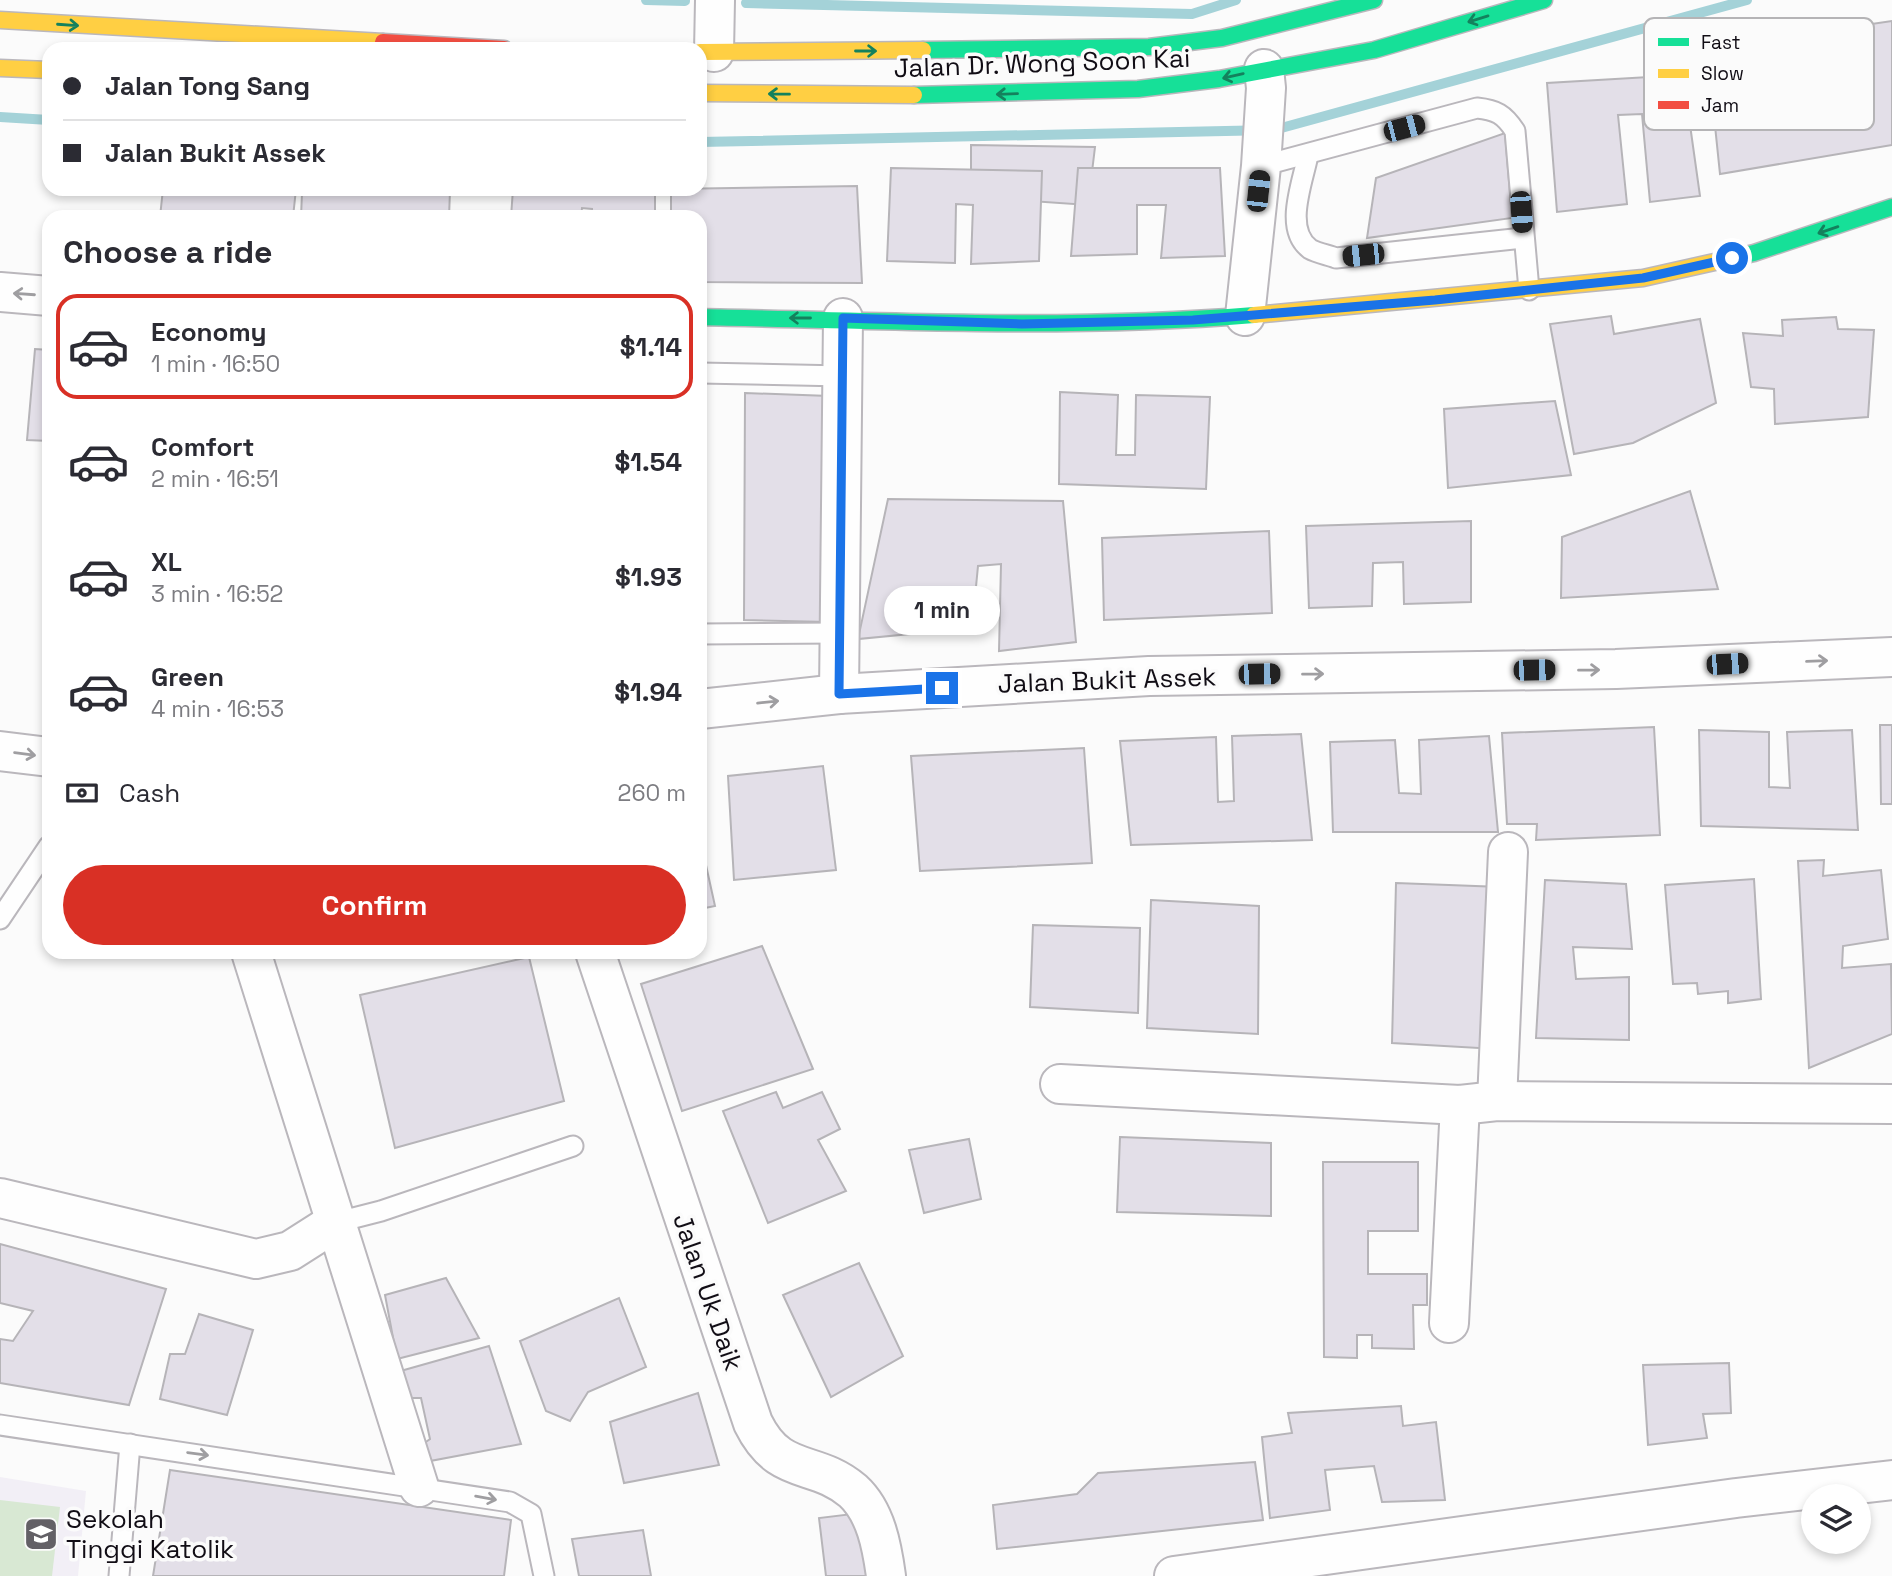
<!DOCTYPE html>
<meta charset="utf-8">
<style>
:root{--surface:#fff;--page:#f2f2f3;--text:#2b2b33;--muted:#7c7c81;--line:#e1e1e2;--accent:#d93025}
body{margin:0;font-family:"Space Grotesk",sans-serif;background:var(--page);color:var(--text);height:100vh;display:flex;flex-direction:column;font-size:26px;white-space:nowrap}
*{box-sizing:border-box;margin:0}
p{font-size:23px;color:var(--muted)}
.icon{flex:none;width:38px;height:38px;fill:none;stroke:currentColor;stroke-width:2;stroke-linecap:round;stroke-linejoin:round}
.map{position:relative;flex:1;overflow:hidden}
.details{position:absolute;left:42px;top:210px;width:665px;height:749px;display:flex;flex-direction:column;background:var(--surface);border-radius:21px;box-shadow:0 4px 10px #0003}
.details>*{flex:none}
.banner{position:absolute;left:42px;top:42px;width:665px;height:154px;border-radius:21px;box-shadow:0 4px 10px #0003;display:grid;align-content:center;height:154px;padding:0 21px;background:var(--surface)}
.buttons{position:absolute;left:1801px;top:1484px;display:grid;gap:14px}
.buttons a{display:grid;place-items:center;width:70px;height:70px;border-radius:50%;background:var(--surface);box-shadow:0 4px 10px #0003;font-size:35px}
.end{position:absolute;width:32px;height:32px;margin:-16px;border:9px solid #1a73e8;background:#fff;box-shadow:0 0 0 4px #fff}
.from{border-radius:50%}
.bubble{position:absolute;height:49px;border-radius:24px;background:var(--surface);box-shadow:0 4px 10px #0003;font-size:23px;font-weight:800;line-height:49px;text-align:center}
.car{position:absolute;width:21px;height:42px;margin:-21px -10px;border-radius:9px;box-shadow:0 0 5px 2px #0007;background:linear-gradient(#222 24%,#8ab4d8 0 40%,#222 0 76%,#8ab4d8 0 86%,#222 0)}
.banner b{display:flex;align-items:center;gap:24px;height:66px;font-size:26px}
.banner b+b{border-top:2px solid var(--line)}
.banner i{width:18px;height:18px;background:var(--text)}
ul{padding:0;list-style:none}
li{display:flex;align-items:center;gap:21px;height:105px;margin:0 14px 10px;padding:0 7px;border:4px solid transparent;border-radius:21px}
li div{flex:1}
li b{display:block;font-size:26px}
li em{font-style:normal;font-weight:800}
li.on{border-color:var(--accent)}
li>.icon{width:63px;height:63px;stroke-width:1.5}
h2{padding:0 21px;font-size:32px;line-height:84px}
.pay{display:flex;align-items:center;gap:18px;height:77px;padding:0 21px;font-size:26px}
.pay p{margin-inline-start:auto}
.button{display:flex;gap:14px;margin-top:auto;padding:14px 21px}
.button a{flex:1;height:80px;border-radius:42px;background:var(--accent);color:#fff;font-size:28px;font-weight:800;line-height:80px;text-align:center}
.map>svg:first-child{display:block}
.built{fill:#f2eff6}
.green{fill:#d8e8d3}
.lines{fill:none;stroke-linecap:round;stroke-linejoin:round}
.stream{stroke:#a4d2d8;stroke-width:10}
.building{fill:#e3dfe8;stroke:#b6b4b8;stroke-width:2}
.lane-casing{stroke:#bab7bc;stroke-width:23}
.street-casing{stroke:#bab7bc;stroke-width:42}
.fast-casing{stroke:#bab7bc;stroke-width:19}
.slow-casing{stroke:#bab7bc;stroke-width:19}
.jam-casing{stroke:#bab7bc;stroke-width:19}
.lane{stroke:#fefefe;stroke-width:19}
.street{stroke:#fefefe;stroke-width:38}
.fast{stroke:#16e098;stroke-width:16}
.slow{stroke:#ffcf43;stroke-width:16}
.jam{stroke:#f24e42;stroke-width:16}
.oneway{stroke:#14815d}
.oneway2{stroke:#9f9ea1}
.route{stroke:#1a73e8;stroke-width:9}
.labels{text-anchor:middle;stroke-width:7;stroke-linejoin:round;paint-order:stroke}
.street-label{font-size:26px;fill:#110d15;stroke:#fbfbfb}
.poi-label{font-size:26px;fill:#110d15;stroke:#fbfbfb;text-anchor:start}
.key{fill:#fbfbfb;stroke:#b5b4b6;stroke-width:2}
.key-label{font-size:19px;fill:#110d15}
</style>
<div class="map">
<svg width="1892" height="1576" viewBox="0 0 1892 1576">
<rect width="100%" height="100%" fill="#fbfbfb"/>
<path class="built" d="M0,1477L86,1491L78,1576H0Z"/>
<path class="green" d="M0,1500L60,1507L52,1576H0Z"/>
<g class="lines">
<g class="stream">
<path d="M646,0L685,1"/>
<path d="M746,3L1192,14L1236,0"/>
<path d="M0,117L49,120"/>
<path d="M700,142L1274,130L1747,0"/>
</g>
</g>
<g class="building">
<path d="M1892,21V145L1720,174L1707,48Z"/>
<path d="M1683,75L1700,196L1650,202L1642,114L1618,115L1627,204L1557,212L1547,83Z"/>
<path d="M1505,133L1512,218L1367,238L1376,178Z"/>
<path d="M971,145L1095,147L1088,205L971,197Z"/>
<path d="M891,168L1042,171L1039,261L971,264L973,205L956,204L955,263L887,261Z"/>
<path d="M1078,168H1220L1225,256L1161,258L1166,205H1137V254L1071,256Z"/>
<path d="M857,186L862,283L700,282V217H671V189Z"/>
<path d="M163,189H296L293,217H160Z"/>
<path d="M513,189H655V217H592V209L582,208L581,217H511Z"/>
<path d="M450,191L449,217H301L302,193Z"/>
<path d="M1611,316L1614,334L1700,319L1716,403L1633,443L1574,454L1550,324Z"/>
<path d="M1836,317L1838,329L1874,330L1868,417L1775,424L1774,389L1751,387L1743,333L1783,336L1782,320Z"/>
<path d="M35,349L49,350V441L27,440Z"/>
<path d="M1060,392L1118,395L1116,455H1135L1136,395L1210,397L1206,489L1059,484Z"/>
<path d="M745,393L829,396L828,622L744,620Z"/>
<path d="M1555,401L1571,475L1448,488L1444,409Z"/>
<path d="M1690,491L1718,589L1561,598L1562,537Z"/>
<path d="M888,499L1063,501L1076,642L999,651L1001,564L978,566L972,628L858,639Z"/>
<path d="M1471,521V602L1404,604L1403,562L1373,563L1372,606L1309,608L1306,526Z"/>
<path d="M1269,531L1272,613L1104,620L1102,538Z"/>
<path d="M1880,725H1892V804H1881Z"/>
<path d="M1654,727L1660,835L1536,840L1537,824H1507L1502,733Z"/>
<path d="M1699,730L1769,732V787L1790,788L1787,732L1852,730L1858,830L1701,826Z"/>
<path d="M1301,734L1312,840L1131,845L1120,741L1216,737L1218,802L1234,801L1232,736Z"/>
<path d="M1489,736L1498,832H1333L1330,742L1395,740L1399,793L1421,794L1419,740Z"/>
<path d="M1084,748L1092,863L920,871L911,756Z"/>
<path d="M823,766L836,870L734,880L728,776Z"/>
<path d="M700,838L715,906L700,909Z"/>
<path d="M1824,860L1823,876L1881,870L1888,939L1843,946L1842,968L1891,964L1892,1034L1809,1068L1798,861Z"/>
<path d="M1754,879L1761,999L1728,1003V991L1698,994L1697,983L1673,984L1665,885Z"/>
<path d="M1545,880L1626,884L1632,949L1573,947L1576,979L1629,977V1040L1536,1038Z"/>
<path d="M1396,883L1501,887L1496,1049L1392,1043Z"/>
<path d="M1151,900L1259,906L1258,1034L1147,1028Z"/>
<path d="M1033,925L1140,928L1138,1013L1030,1007Z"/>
<path d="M762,946L813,1069L682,1111L641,984Z"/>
<path d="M529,957L564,1101L395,1148L360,995Z"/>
<path d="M776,1092L783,1108L822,1092L840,1129L818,1140L846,1191L768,1223L723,1111Z"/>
<path d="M1120,1137L1271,1143V1216L1117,1212Z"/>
<path d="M969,1139L981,1199L924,1213L909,1150Z"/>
<path d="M1323,1162H1418V1231H1368V1274H1427V1305H1413L1414,1349L1372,1348V1335H1357V1358L1324,1357Z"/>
<path d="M0,1244L166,1289L129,1405L0,1383V1339L13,1341L33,1311L0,1303Z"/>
<path d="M859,1263L903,1356L831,1397L783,1295Z"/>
<path d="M446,1278L479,1338L397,1359L385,1295Z"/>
<path d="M619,1298L646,1367L588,1392L570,1421L546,1411L520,1341Z"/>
<path d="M199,1314L253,1330L227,1415L160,1399L170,1354H185Z"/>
<path d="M489,1346L521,1444L430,1461L423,1444L430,1439L421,1398H403L397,1372Z"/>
<path d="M1729,1363L1731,1413L1703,1414L1707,1438L1648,1445L1643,1365Z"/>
<path d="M698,1393L719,1465L624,1483L610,1422Z"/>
<path d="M1401,1406L1403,1426L1436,1422L1445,1500L1382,1502L1374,1466L1325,1470L1330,1510L1270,1518L1262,1437L1292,1433L1288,1413Z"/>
<path d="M1255,1462L1263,1520L997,1549L993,1505L1077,1494L1098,1473Z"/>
<path d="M170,1470L511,1520L504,1576H153Z"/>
<path d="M885,1510L891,1576H826L819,1518Z"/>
<path d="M643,1530L651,1576H579L572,1539Z"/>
</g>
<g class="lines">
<g class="lane-casing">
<g id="lane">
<path d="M1308,155C1303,182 1283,229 1310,249C1317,253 1328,255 1336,258L1523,238"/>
<path d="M1261,166L1477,108C1496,110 1504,114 1515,131L1529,290"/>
<path d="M700,373L843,376"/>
<path d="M700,634L840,633"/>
<path d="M0,919L49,846"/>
<path d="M334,1223L381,1211L573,1146"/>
<path d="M0,1425L510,1502L531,1514L544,1576"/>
<path d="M119,1576L130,1444"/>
</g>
</g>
<g class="street-casing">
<g id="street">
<path d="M714,52L715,0"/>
<path d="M0,292L49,296"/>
<path d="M1245,316L1261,166L1266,88L1264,69"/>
<path d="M839,694L843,318"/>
<path d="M700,709L839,694L1149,676L1616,669L1892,657"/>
<path d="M0,751L49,757"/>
<path d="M251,952L419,1487"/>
<path d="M595,952L753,1423C780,1478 814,1458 853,1491C876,1512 882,1547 886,1576"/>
<path d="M1060,1084L1460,1105L1497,1101L1892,1104"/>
<path d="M1497,1101L1508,852"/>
<path d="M0,1198L256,1259L290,1251L334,1223"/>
<path d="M1449,1323L1460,1105"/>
<path d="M1174,1576L1736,1498L1892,1480"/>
</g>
</g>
<g class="fast-casing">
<g id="fast">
<path d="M923,50L1149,47L1222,38L1374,0"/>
<path d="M914,95L1138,89L1219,79L1374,50L1544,0"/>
<path d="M1719,261L1754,253L1892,207"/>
<path d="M700,317C885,321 1070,330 1254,315"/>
</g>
</g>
<g class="slow-casing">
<g id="slow">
<path d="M0,20L383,42"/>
<path d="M700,52L923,50"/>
<path d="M0,68L49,70"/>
<path d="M700,93L914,95"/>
<path d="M1254,315L1643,278L1719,261"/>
</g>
</g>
<g class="jam-casing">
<path id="jam" d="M383,42L504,49"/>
</g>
<use href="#lane" class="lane"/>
<use href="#street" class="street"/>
<use href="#fast" class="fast"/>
<use href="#slow" class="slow"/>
<use href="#jam" class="jam"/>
</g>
<defs><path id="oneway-shaft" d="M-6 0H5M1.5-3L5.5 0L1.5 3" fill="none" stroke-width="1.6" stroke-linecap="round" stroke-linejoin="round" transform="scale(1.75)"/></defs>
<g class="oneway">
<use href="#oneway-shaft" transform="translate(1478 19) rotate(163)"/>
<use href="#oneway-shaft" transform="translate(68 25) rotate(4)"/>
<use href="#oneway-shaft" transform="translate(866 51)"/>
<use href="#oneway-shaft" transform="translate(1233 76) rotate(167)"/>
<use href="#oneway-shaft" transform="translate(779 94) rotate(-179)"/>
<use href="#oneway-shaft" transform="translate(1007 94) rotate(178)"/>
<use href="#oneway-shaft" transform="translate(1828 230) rotate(161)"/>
<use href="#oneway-shaft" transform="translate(800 318) rotate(-180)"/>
</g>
<g class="oneway2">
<use href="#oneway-shaft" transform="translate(24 294) rotate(-176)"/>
<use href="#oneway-shaft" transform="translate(1817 661) rotate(-2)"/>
<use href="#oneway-shaft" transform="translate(1589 670) rotate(-1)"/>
<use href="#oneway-shaft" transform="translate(1313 674) rotate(-1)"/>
<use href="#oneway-shaft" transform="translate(768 702) rotate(-6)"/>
<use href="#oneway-shaft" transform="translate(25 754) rotate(7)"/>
<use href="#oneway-shaft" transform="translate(198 1454) rotate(8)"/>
<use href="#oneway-shaft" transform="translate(486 1498) rotate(10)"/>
</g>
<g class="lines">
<path class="route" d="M942,688L839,694L843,318L1022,324L1193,320L1435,300L1643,278L1732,258"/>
</g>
<defs>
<g id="school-square" transform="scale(1.75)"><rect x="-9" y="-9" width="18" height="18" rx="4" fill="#636066" stroke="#fbfbfb"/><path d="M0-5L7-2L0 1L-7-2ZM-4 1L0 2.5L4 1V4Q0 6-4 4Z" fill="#fff"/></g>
</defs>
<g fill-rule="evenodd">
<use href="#school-square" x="41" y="1534"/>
</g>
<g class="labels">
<g class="street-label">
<text transform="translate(1042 63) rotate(-2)" y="9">Jalan Dr. Wong Soon Kai</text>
<text transform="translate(1107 680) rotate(-2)" y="9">Jalan Bukit Assek</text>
<text transform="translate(708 1292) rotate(71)" y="9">Jalan Uk Daik</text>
</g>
<g class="poi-label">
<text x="66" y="1528">Sekolah<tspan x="66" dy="30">Tinggi Katolik</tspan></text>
</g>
</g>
<rect x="1644" y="18" width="230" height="112" rx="10" class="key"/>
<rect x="1658" y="38" width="31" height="8" fill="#16e098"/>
<rect x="1658" y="69" width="31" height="9" fill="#ffcf43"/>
<rect x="1658" y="101" width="31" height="8" fill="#f24e42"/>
<g class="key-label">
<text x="1701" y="49">Fast</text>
<text x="1701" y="80">Slow</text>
<text x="1701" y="112">Jam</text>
</g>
</svg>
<div class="buttons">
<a><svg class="icon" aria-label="layers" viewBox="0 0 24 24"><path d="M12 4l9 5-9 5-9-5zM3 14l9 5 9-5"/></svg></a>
</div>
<i class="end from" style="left:1732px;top:258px"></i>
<i class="end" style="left:942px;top:688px"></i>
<div class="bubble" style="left:884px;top:586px;width:116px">1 min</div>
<i class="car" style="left:1404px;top:128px;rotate:75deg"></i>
<i class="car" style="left:1258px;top:191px;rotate:6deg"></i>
<i class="car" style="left:1521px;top:212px;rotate:176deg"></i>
<i class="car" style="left:1363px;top:255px;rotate:264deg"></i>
<i class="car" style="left:1727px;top:664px;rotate:87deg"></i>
<i class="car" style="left:1534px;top:670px;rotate:89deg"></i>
<i class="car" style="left:1259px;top:674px;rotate:89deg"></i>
<div class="banner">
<b><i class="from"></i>Jalan Tong Sang</b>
<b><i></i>Jalan Bukit Assek</b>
</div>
<section class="details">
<h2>Choose a ride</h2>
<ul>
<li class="on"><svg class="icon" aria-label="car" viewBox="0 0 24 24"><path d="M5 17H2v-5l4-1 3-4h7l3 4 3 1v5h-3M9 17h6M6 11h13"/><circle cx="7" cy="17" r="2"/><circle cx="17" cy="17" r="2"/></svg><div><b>Economy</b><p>1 min · 16:50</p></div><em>$1.14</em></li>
<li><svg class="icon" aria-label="car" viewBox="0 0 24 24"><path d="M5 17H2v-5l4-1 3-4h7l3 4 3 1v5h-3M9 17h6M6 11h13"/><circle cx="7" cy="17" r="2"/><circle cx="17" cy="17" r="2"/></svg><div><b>Comfort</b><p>2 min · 16:51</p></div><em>$1.54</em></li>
<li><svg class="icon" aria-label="car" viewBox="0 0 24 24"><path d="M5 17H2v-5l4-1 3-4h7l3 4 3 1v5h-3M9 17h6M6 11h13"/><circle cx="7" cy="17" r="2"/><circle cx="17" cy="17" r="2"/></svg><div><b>XL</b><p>3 min · 16:52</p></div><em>$1.93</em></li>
<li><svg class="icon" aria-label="car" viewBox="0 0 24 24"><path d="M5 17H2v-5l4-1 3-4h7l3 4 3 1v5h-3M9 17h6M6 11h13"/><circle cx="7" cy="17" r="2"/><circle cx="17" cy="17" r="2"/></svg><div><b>Green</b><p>4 min · 16:53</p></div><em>$1.94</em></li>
</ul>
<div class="pay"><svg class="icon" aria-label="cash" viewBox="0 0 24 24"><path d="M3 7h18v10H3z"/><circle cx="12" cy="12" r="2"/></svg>Cash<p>260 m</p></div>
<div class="button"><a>Confirm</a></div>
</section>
</div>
